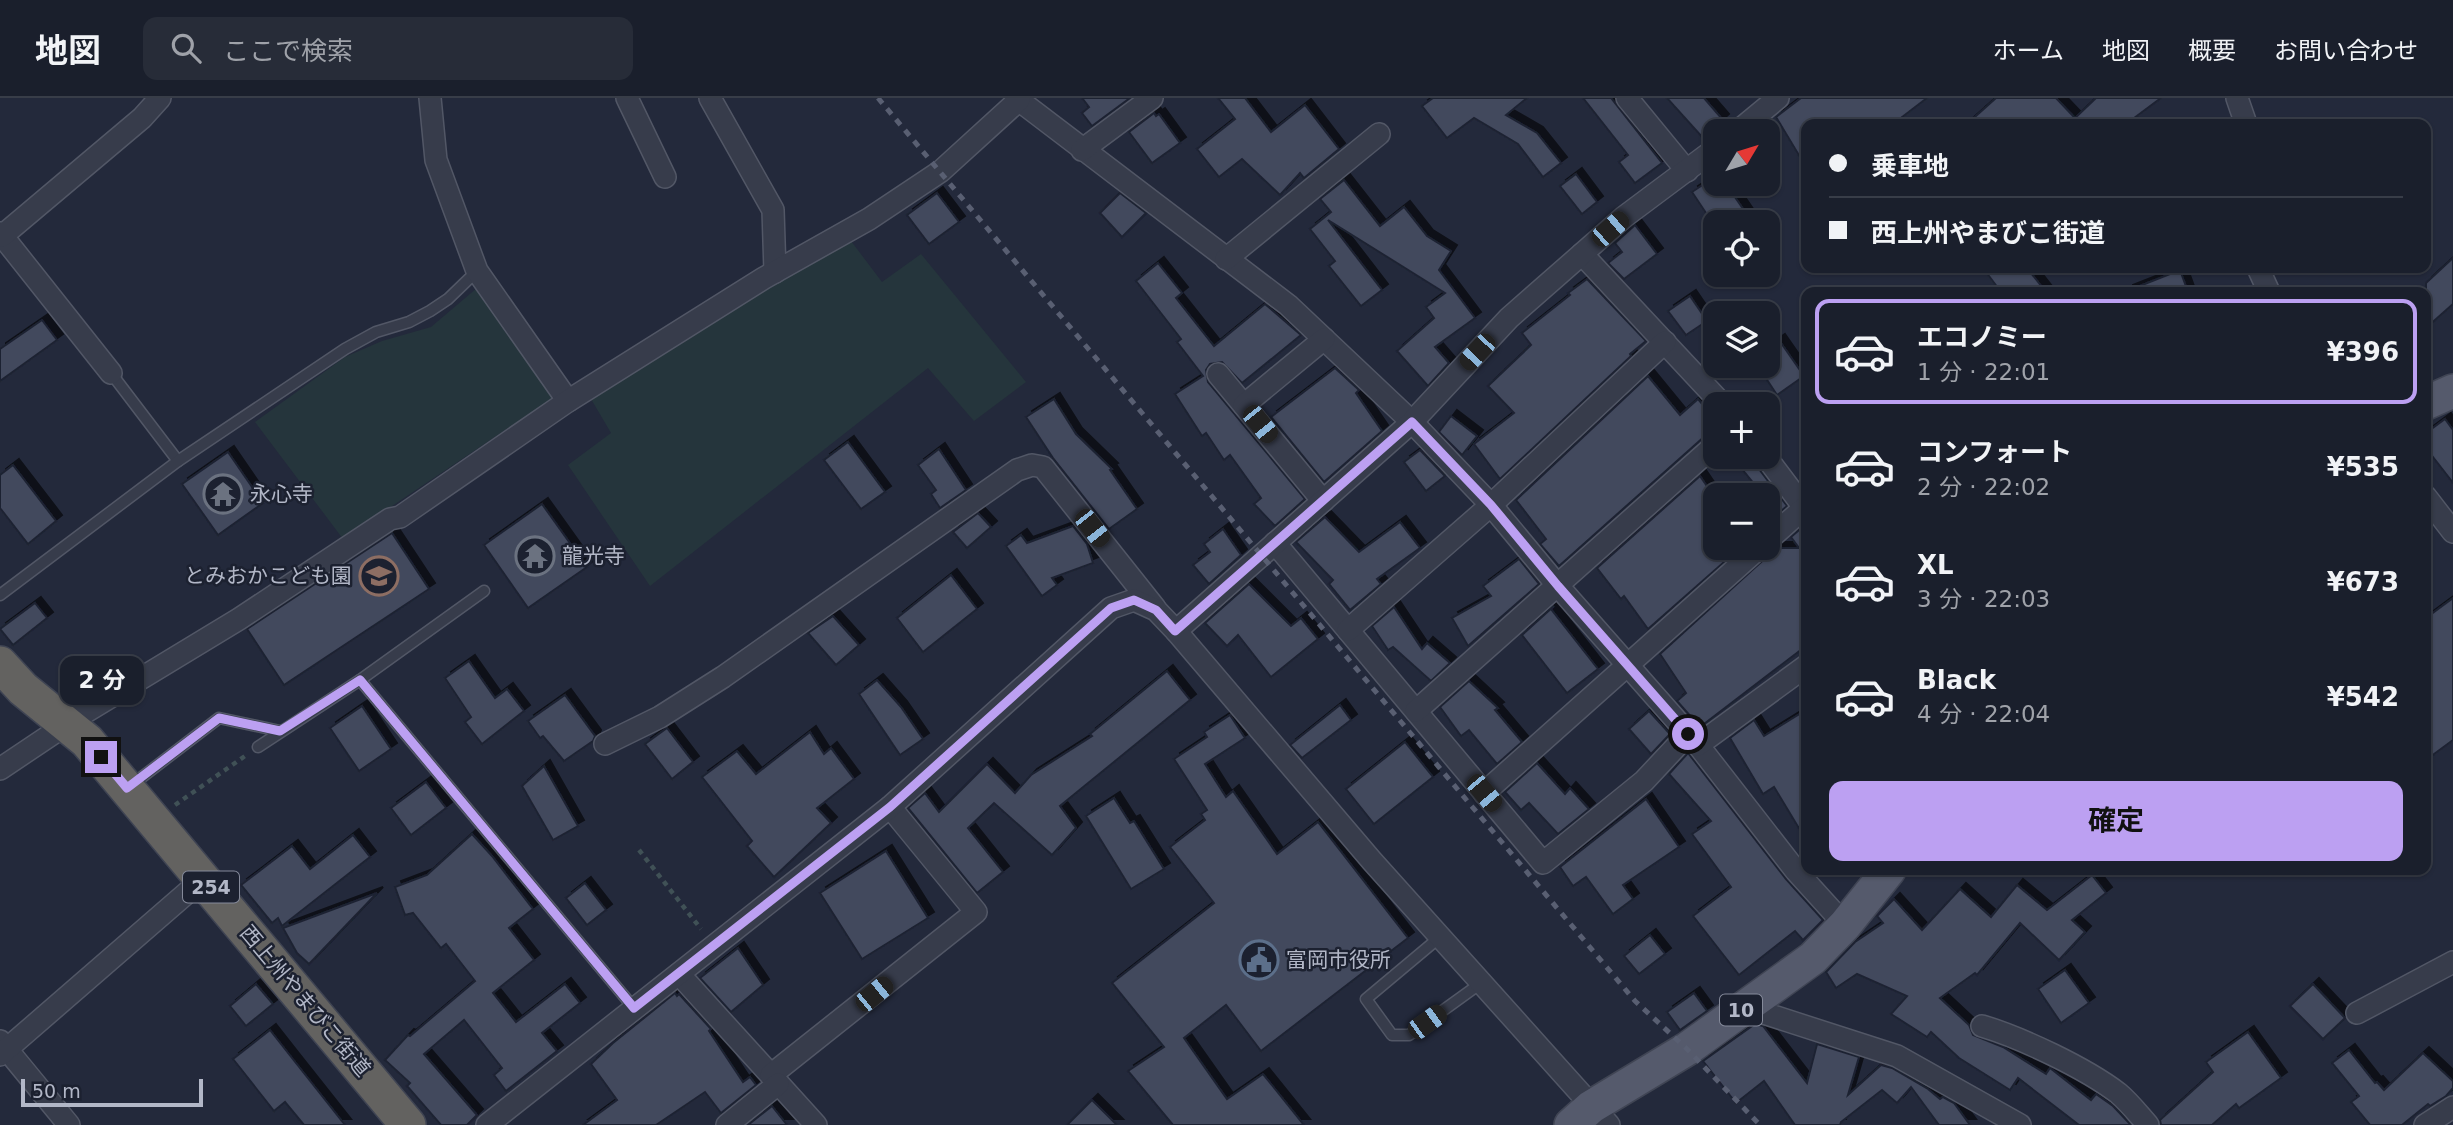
<!DOCTYPE html>
<html lang="ja">
<meta charset="utf-8">
<style>
:root{--surface:#1a1f2c;--page:#272c38;--text:#f1f3f6;--muted:#9fa2a9;--line:#383d48;--accent:#bca0f2}
body{margin:0;font-family:"DejaVu Sans","Noto Sans JP",sans-serif;background:var(--page);color:var(--text);height:100vh;display:flex;flex-direction:column;font-size:26px;white-space:nowrap}
*{box-sizing:border-box;margin:0}
p{font-size:23px;color:var(--muted)}
.icon{flex:none;width:38px;height:38px;fill:none;stroke:currentColor;stroke-width:2;stroke-linecap:round;stroke-linejoin:round}
.map{position:relative;flex:1;overflow:hidden}
.side{position:absolute;left:1801px;top:189px;width:630px;height:588px;display:flex;flex-direction:column;background:var(--surface);border-radius:14px;box-shadow:0 2px 5px #0004,0 0 0 2px var(--line)}
.side>*{flex:none}
.top-card{position:absolute;left:1801px;top:21px;width:630px;height:154px;border-radius:14px;box-shadow:0 2px 5px #0004,0 0 0 2px var(--line);display:grid;align-content:center;height:154px;padding:0 28px;background:var(--surface)}
.needle{width:46px;rotate:52deg}
.buttons{position:absolute;left:1703px;top:21px;display:grid;gap:14px}
.buttons a{display:grid;place-items:center;width:77px;height:77px;border-radius:14px;background:var(--surface);box-shadow:0 2px 5px #0004,0 0 0 2px var(--line);font-size:35px}
.scale{position:absolute;left:21px;bottom:18px;width:182px;box-sizing:border-box;padding-left:7px;border:4px solid #b2b7c7;border-top:0;font-size:19px;line-height:24px;white-space:nowrap;color:#b2b7c7;-webkit-text-stroke:5px #1c2130;paint-order:stroke}
.end{position:absolute;width:32px;height:32px;margin:-16px;border:9px solid #bca0f2;background:#111;box-shadow:0 0 0 4px #111}
.from{border-radius:50%}
.bubble{position:absolute;height:49px;border-radius:14px;background:var(--surface);box-shadow:0 2px 5px #0004,0 0 0 2px var(--line);font-size:23px;font-weight:700;line-height:49px;text-align:center}
.car{position:absolute;width:21px;height:42px;margin:-21px -10px;border-radius:9px;box-shadow:0 0 5px 2px #0007;background:linear-gradient(#222 24%,#8ab4d8 0 40%,#222 0 76%,#8ab4d8 0 86%,#222 0)}
.top-card b{display:flex;align-items:center;gap:24px;height:66px;font-size:26px}
.top-card b+b{border-top:2px solid var(--line)}
.top-card i{width:18px;height:18px;background:var(--text)}
ul{padding:12px 0 0;list-style:none}
li{display:flex;align-items:center;gap:21px;height:105px;margin:0 14px 10px;padding:0 14px;border:4px solid transparent;border-radius:14px}
li div{flex:1}
li b{display:block;font-size:26px}
li em{font-style:normal;font-weight:700}
li.current{border-color:var(--accent)}
li>.icon{width:63px;height:63px;stroke-width:1.5}
.action{display:flex;gap:14px;margin-top:auto;padding:14px 28px}
.action a{flex:1;height:80px;border-radius:14px;background:var(--accent);color:#111;font-size:28px;font-weight:700;line-height:80px;text-align:center}
header{display:flex;align-items:center;gap:42px;box-sizing:border-box;height:98px;padding:0 35px;background:var(--surface);border-bottom:2px solid var(--line)}
header strong{font-size:33px}
nav{display:flex;gap:38px;margin-inline-start:auto;font-size:24px}
.search{width:490px;height:63px;background:var(--page);display:flex;align-items:center;gap:18px;box-sizing:border-box;padding:0 24px;border-radius:14px;color:var(--muted);font-size:26px}
.map>svg:first-child{display:block}
.green{fill:#25353c}
.building{fill:#42485d;stroke:#1e2332;stroke-width:2;filter:url(#shadow)}
.lines{fill:none;stroke-linecap:round;stroke-linejoin:round}
.service-casing{stroke:#525766;stroke-width:13}
.minor-casing{stroke:#525766;stroke-width:24}
.primary-casing{stroke:#404554;stroke-width:36}
.trunk-casing{stroke:#3f4453;stroke-width:38}
.path{stroke:#405156;stroke-width:4.5;stroke-dasharray:5 5;stroke-linecap:butt}
.service{stroke:#373c4b;stroke-width:10}
.minor{stroke:#373c4b;stroke-width:21}
.primary{stroke:#555a6c;stroke-width:33}
.trunk{stroke:#636260;stroke-width:35}
.rail{stroke:#595f72;stroke-width:5;stroke-dasharray:7 7;stroke-linecap:butt}
.route{stroke:#bca0f2;stroke-width:9}
.labels{text-anchor:middle;stroke-width:5;stroke-linejoin:round;paint-order:stroke}
.shield{fill:#1c2130;stroke:#858a9a;stroke-width:2}
.shield-label{font-size:19px;font-weight:bold;fill:#b2b7c7}
.poi-label{font-size:21px;fill:#b2b7c7;stroke:#1c2130;text-anchor:start}
.street-label{font-size:21px;fill:#b2b7c7;stroke:#1c2130}
</style>
<header>
<strong>地図</strong>
<div class="search"><svg class="icon" aria-label="search" viewBox="0 0 24 24"><circle cx="10" cy="10" r="6"/><path d="M15 15l6 6"/></svg>ここで検索</div>
<nav><a>ホーム</a><a>地図</a><a>概要</a><a>お問い合わせ</a></nav>
</header>
<div class="map">
<svg width="2453" height="1027" viewBox="0 0 2453 1027">
<defs>
<filter id="shadow"><feDropShadow dx="6" dy="-6" stdDeviation="0" flood-color="#0009"/></filter>
</defs>
<rect width="100%" height="100%" fill="#23293b"/>
<g class="green">
<path d="M848,139L882,184L921,156L1026,284L974,323L928,270L650,488L568,367L611,335L591,301Z"/>
<path d="M477,190L553,291V300L343,441L255,324L345,259L382,243L431,229Z"/>
</g>
<g class="building">
<path d="M1082,0H1130L1092,28L1082,15L1089,9Z"/>
<path d="M1218,0H1245L1271,34L1305,7L1339,51L1304,80L1300,75L1280,97L1242,61L1219,79L1197,51L1235,21Z"/>
<path d="M1433,0H1527L1506,17L1537,35L1561,65L1543,79L1518,46L1474,20L1447,40L1422,8Z"/>
<path d="M1583,0H1611L1662,65L1635,85L1619,64L1628,57Z"/>
<path d="M1667,0H1704L1723,22L1703,40Z"/>
<path d="M1801,0H1927L1893,26H1806V69L1776,19Z"/>
<path d="M1996,0H2056L2075,20L2096,0H2161L2126,26H1967Z"/>
<path d="M1154,15L1156,18L1159,16L1180,45L1152,65L1129,34Z"/>
<path d="M1576,76L1597,104L1582,116L1560,88Z"/>
<path d="M1344,82L1380,128L1404,109L1427,138L1451,153L1439,172L1475,220L1435,249L1449,265L1428,288L1397,253L1434,220L1426,209L1445,195L1328,122L1382,192L1361,208L1329,168L1335,163L1310,131L1331,114L1320,101Z"/>
<path d="M1704,86H1726L1752,124H1712L1692,94Z"/>
<path d="M937,95L959,124L929,146L907,117Z"/>
<path d="M1120,95L1146,115L1122,139L1100,115Z"/>
<path d="M1635,127L1657,156L1624,181L1608,165L1622,154L1615,145Z"/>
<path d="M2453,160V206L2426,230V185Z"/>
<path d="M1158,165L1182,195L1176,200L1214,248L1265,206L1301,237L1242,285L1222,264L1210,266L1206,272L1208,284L1305,401L1275,428L1254,406L1261,400L1230,357L1224,362L1206,335L1202,338L1175,296L1203,278L1177,244L1181,241L1136,183Z"/>
<path d="M1983,170H2027L2046,194H2001Z"/>
<path d="M2180,172L2188,194H2127V193Z"/>
<path d="M1587,181L1646,243L1630,256L1631,258L1500,381L1474,346L1514,315L1488,288L1531,247L1522,235L1570,197L1568,195Z"/>
<path d="M1690,198L1707,223L1686,237L1668,213Z"/>
<path d="M42,222L57,242L0,283V251Z"/>
<path d="M1779,242L1804,278L1777,297L1758,268H1768V250Z"/>
<path d="M1335,270L1359,292L1356,295L1382,333L1324,384L1271,319Z"/>
<path d="M1648,278L1680,317L1698,301L1715,321V333L1706,337L1559,468L1540,446L1546,441L1516,402Z"/>
<path d="M1054,301L1076,336L1112,371L1110,372L1137,411L1109,431L1053,360L1026,319Z"/>
<path d="M1451,318L1477,338L1462,357L1439,334Z"/>
<path d="M2445,321L2453,332V385L2426,350V335Z"/>
<path d="M848,344L885,394L861,411L824,362Z"/>
<path d="M939,351L966,392L940,410L931,396L936,392L918,367Z"/>
<path d="M1420,352L1445,378L1426,393L1404,364Z"/>
<path d="M228,354L263,405L218,437L182,386Z"/>
<path d="M1732,359H1753L1756,367L1787,408L1774,419L1768,410V397H1763Z"/>
<path d="M13,367L56,423L28,446L0,410V377Z"/>
<path d="M1700,378L1715,400V450H1740L1648,531L1624,498L1621,501L1597,470Z"/>
<path d="M542,406L587,469L528,510L484,447Z"/>
<path d="M978,415L991,429L967,450L953,434Z"/>
<path d="M1325,419L1359,454L1400,424L1420,450L1377,481L1381,486L1350,512L1329,486L1333,482L1296,444Z"/>
<path d="M1806,426V548L1700,629L1677,603L1686,595L1660,556L1771,455L1779,450H1799L1791,439Z"/>
<path d="M1073,428L1087,446L1093,465L1052,480L1057,487L1042,498L1006,448L1021,437L1027,445Z"/>
<path d="M1223,431L1241,457L1209,486L1193,467L1210,454L1204,446Z"/>
<path d="M392,435L429,491L284,587L247,531Z"/>
<path d="M1519,461L1539,486L1468,548L1452,520L1491,498L1483,488Z"/>
<path d="M951,477L977,511L923,554L897,520Z"/>
<path d="M1249,486L1291,528L1301,520L1318,541L1271,579L1238,537L1227,548L1205,525Z"/>
<path d="M2453,500V642L2426,662V520Z"/>
<path d="M35,505L47,520L13,547L0,531Z"/>
<path d="M1554,508L1551,511L1598,571L1567,595L1522,537Z"/>
<path d="M1394,509L1422,551L1427,545L1450,565L1431,583L1393,549L1388,552L1372,528Z"/>
<path d="M833,518L859,547L836,567L808,535Z"/>
<path d="M469,563L495,600L507,591L524,613L482,646L465,624L471,619L445,580Z"/>
<path d="M1167,573L1190,602L1060,708L1076,730L1052,757L994,705L968,730L1003,774L977,795L908,710L925,695L939,714L987,666L1015,695L1031,677L1092,638L1090,636Z"/>
<path d="M877,582L901,609L923,641L900,657L859,596Z"/>
<path d="M1469,583L1498,610L1495,612L1522,644L1497,666L1469,632L1461,638L1440,609Z"/>
<path d="M565,597L595,638L593,643L564,663L543,638L540,640L528,623Z"/>
<path d="M1340,607L1351,622L1302,660L1290,647Z"/>
<path d="M362,608L391,651L359,673L330,630Z"/>
<path d="M1806,612V691L1801,698L1806,704V742L1774,689L1763,696L1730,640L1754,622L1764,638Z"/>
<path d="M1649,613L1670,636L1651,656L1629,631Z"/>
<path d="M1230,617L1245,640L1205,666L1226,699L1233,693L1277,756L1318,724L1408,840L1261,953L1226,907L1184,940L1227,1001L1263,976L1304,1027H1173L1128,973L1164,949L1112,885L1214,805L1170,749L1205,722L1201,716L1207,712L1174,661L1207,639L1204,634Z"/>
<path d="M667,630L693,664L672,681L645,646Z"/>
<path d="M810,634L824,656L831,650L854,681L817,710L831,725L774,779L747,748L752,743L702,679L737,653L756,676Z"/>
<path d="M1405,644L1433,679L1374,726L1346,691Z"/>
<path d="M1688,655L1786,781L1823,822L1803,842L1795,833L1739,877L1693,818L1731,789L1692,736L1711,723L1669,676Z"/>
<path d="M1537,665L1565,696L1570,690L1589,711L1558,736L1529,705L1521,712L1505,694Z"/>
<path d="M544,668L578,728L553,742L522,688Z"/>
<path d="M426,684L446,710L411,737L391,710Z"/>
<path d="M1114,700L1130,725L1134,723L1164,771L1131,791L1086,718Z"/>
<path d="M1646,701L1679,749L1623,787L1633,801L1613,816L1586,779L1573,788L1560,769Z"/>
<path d="M472,736L492,758L533,811L509,830L534,862L493,895L516,924L565,886L580,905L542,935L557,953L506,993L494,977L502,970L464,922L424,956L477,1017L467,1027H441L407,988L410,985L385,962L408,937L410,938L475,883L446,846L441,850L413,815L405,817L395,789L427,777Z"/>
<path d="M353,737L370,759L282,828L278,820L272,825L241,787L292,748L310,771Z"/>
<path d="M886,753L928,820L862,861L820,795Z"/>
<path d="M2092,777L2106,795L2072,822L2085,834L2059,862L2020,825L1977,877L1975,875L1940,900L1969,927L1973,937L2003,949L2046,976L2050,970L2091,1002L2096,996L2113,1008L2131,1027H2079L2018,980L2010,992L1959,960L1931,934L1927,939L1891,916L1907,898L1857,876L1836,890L1826,874L1855,844L1883,825L1877,818L1894,801L1922,832L1960,791L1991,819L2017,787L2047,812Z"/>
<path d="M585,785L606,812L587,827L566,800Z"/>
<path d="M377,795L309,866L297,855L283,830Z"/>
<path d="M1650,837L1665,856L1639,876L1624,858Z"/>
<path d="M738,850L763,887L731,914L700,880Z"/>
<path d="M2065,872L2089,905L2061,925L2038,891Z"/>
<path d="M256,886L273,906L246,928L230,908Z"/>
<path d="M2313,886L2345,920L2323,941L2290,908Z"/>
<path d="M675,895L677,898L679,896L711,931L709,933L743,984L750,979L756,987L721,1015L705,994L656,1027H583L617,1002L591,966L613,945Z"/>
<path d="M1694,895L1707,913L1680,932L1667,914Z"/>
<path d="M1755,926L1763,928L1807,985L1817,946L1859,959L1848,997L1881,967L1892,970L1928,991L1940,1001L1943,999L1954,1005L1970,1027H1939L1911,989L1897,1005L1882,992L1841,1024L1840,1027H1795L1764,983L1736,1005L1703,963Z"/>
<path d="M270,932L292,960L345,1027H304L285,1004L274,1013L233,961Z"/>
<path d="M2248,934L2281,980L2239,1010L2236,1006L2212,1027H2161L2160,1022L2213,974L2206,964Z"/>
<path d="M2349,952L2375,985L2377,984L2384,992L2423,955L2453,983V990L2446,998L2430,1008L2428,1006L2402,1027H2370L2351,1004L2359,998L2332,965Z"/>
<path d="M1092,1002L1117,1027H1067Z"/>
<path d="M772,1008L787,1027H748Z"/>
</g>
<g class="lines">
<g class="service-casing">
<g id="service">
<path d="M111,275L178,363"/>
<path d="M0,497L178,363L345,251L376,234L409,224L430,213L448,201L477,173"/>
<path d="M360,582L634,910"/>
<path d="M258,649L360,582L484,493"/>
<path d="M129,689L219,620L280,633"/>
<path d="M1440,839L1366,901L1392,937H1409L1481,885"/>
</g>
</g>
<g class="minor-casing">
<g id="minor">
<path d="M430,0L436,62L477,173L568,303"/>
<path d="M627,0L665,79"/>
<path d="M710,0L773,112L775,174"/>
<path d="M1016,0L1288,207L1412,324L1491,407L1558,488L1698,647L1796,773L1845,827"/>
<path d="M1627,0L1687,73"/>
<path d="M2237,0L2246,26"/>
<path d="M1738,33L1778,0"/>
<path d="M1082,52L1152,0"/>
<path d="M0,135L111,275"/>
<path d="M2,138L142,20L160,0"/>
<path d="M1582,156L1722,306"/>
<path d="M1226,161L1379,36"/>
<path d="M2258,170L2269,194"/>
<path d="M1218,276L1323,403"/>
<path d="M1244,307L1324,241"/>
<path d="M1766,359L1806,412"/>
<path d="M2426,399L2453,434"/>
<path d="M1768,442L1804,410"/>
<path d="M1275,445L1543,765L1644,683L1688,636"/>
<path d="M1348,532L1491,407L1665,244"/>
<path d="M1176,533L1412,324L1509,220L1624,119L1715,51"/>
<path d="M1416,613L1715,347"/>
<path d="M605,646L660,619L723,579L1017,372L1032,367L1043,369L1155,510"/>
<path d="M1698,647L1806,568"/>
<path d="M0,671L79,618L239,521L390,421L400,419L568,303L764,180L869,121L941,73L1019,2"/>
<path d="M1484,695L1759,450"/>
<path d="M679,876L816,1027"/>
<path d="M1745,909L1897,958L2020,1027"/>
<path d="M2357,915L2453,864"/>
<path d="M1982,928C2022,940 2085,970 2118,995C2129,1004 2139,1017 2148,1027"/>
<path d="M0,943L69,1027"/>
<path d="M0,957L204,780"/>
<path d="M771,977L976,814L890,709"/>
<path d="M487,1027L890,709L1111,510L1134,502L1156,512L1176,533L1372,763L1609,1027"/>
<path d="M727,1027L778,986"/>
<path d="M2425,1027L2453,1009"/>
</g>
</g>
<g class="primary-casing">
<g id="primary">
<path d="M2426,305L2453,293"/>
<path d="M1571,1027L1591,1009L1687,951L1813,860L1845,827L1889,772"/>
</g>
</g>
<g class="trunk-casing">
<path id="trunk" d="M0,566L23,591L87,643L408,1027"/>
</g>
<g class="path">
<path d="M175,707L245,658"/>
<path d="M639,752L701,831"/>
</g>
<use href="#service" class="service"/>
<use href="#minor" class="minor"/>
<use href="#primary" class="primary"/>
<use href="#trunk" class="trunk"/>
<path class="rail" d="M878,0L1635,903L1687,951L1760,1027"/>
</g>
<g class="lines">
<path class="route" d="M101,659L127,690L219,620L280,633L360,582L634,910L890,709L1111,510L1134,502L1156,512L1175,533L1412,324L1491,407L1558,488L1688,636"/>
</g>
<defs>
<g id="temple-ring" transform="scale(2.0125)"><circle r="9.5" fill="#1c2130" stroke="#6b7280" stroke-width="1.5"/><path d="M0-6L5-2H3V0L6.5 2.5H4V6H1.5V3h-3V6H-4V2.5H-6.5L-3 0V-2H-5Z" fill="#6b7280"/></g>
<g id="school-ring" transform="scale(2.0125)"><circle r="9.5" fill="#1c2130" stroke="#8d6e63" stroke-width="1.5"/><path d="M0-5L7-2L0 1L-7-2ZM-4 1L0 2.5L4 1V4Q0 6-4 4Z" fill="#8d6e63"/></g>
<g id="civic-ring" transform="scale(2.0125)"><circle r="9.5" fill="#1c2130" stroke="#5c6f8a" stroke-width="1.5"/><path d="M-.6-6.5H3V-4.5H.6V-3L4-1V1h2V6H-6V1h2V-1L-.6-3ZM-1.2 2.5V6h2.4V2.5Z" fill="#5c6f8a"/></g>
</defs>
<g fill-rule="evenodd">
<use href="#temple-ring" x="223" y="396"/>
<use href="#temple-ring" x="535" y="458"/>
<use href="#school-ring" x="379" y="478"/>
<use href="#civic-ring" x="1259" y="862"/>
</g>
<g class="labels">
<g class="shield">
<rect x="183" y="773.5" width="56" height="31" rx="5"/>
<rect x="1720" y="896.5" width="42" height="31" rx="5"/>
</g>
<g class="shield-label">
<text x="211" y="796">254</text>
<text x="1741" y="919">10</text>
</g>
<g class="poi-label">
<text x="250" y="403">永心寺</text>
<text x="562" y="465">龍光寺</text>
<text x="352" y="485" text-anchor="end">とみおかこども園</text>
<text x="1286" y="869">富岡市役所</text>
</g>
<g class="street-label">
<text transform="translate(305 903) rotate(50)" y="7">西上州やまびこ街道</text>
</g>
</g>
</svg>
<div class="buttons">
<a><svg class="needle" viewBox="-14 -14 28 28"><path d="M0-13l5 13h-10z" fill="#e53935"/><path d="M0 13l5-13h-10z" fill="#9fa2a9"/></svg></a>
<a><svg class="icon" aria-label="locate" viewBox="0 0 24 24"><circle cx="12" cy="12" r="6"/><path d="M12 2v4M12 18v4M2 12h4M18 12h4"/></svg></a>
<a><svg class="icon" aria-label="layers" viewBox="0 0 24 24"><path d="M12 4l9 5-9 5-9-5zM3 14l9 5 9-5"/></svg></a>
<a>+</a>
<a>−</a>
</div>
<div class="scale">50 m</div>
<i class="end from" style="left:1688px;top:636px"></i>
<i class="end" style="left:101px;top:659px"></i>
<div class="bubble" style="left:60px;top:558px;width:84px">2 分</div>
<i class="car" style="left:1610px;top:131px;rotate:49deg"></i>
<i class="car" style="left:1477px;top:254px;rotate:223deg"></i>
<i class="car" style="left:1260px;top:326px;rotate:141deg"></i>
<i class="car" style="left:1092px;top:430px;rotate:142deg"></i>
<i class="car" style="left:1484px;top:695px;rotate:140deg"></i>
<i class="car" style="left:874px;top:896px;rotate:51deg"></i>
<i class="car" style="left:1427px;top:924px;rotate:54deg"></i>
<div class="top-card">
<b><i class="from"></i>乗車地</b>
<b><i></i>西上州やまびこ街道</b>
</div>
<section class="side">
<ul>
<li class="current"><svg class="icon" aria-label="car" viewBox="0 0 24 24"><path d="M5 17H2v-5l4-1 3-4h7l3 4 3 1v5h-3M9 17h6M6 11h13"/><circle cx="7" cy="17" r="2"/><circle cx="17" cy="17" r="2"/></svg><div><b>エコノミー</b><p>1 分 · 22:01</p></div><em>¥396</em></li>
<li><svg class="icon" aria-label="car" viewBox="0 0 24 24"><path d="M5 17H2v-5l4-1 3-4h7l3 4 3 1v5h-3M9 17h6M6 11h13"/><circle cx="7" cy="17" r="2"/><circle cx="17" cy="17" r="2"/></svg><div><b>コンフォート</b><p>2 分 · 22:02</p></div><em>¥535</em></li>
<li><svg class="icon" aria-label="car" viewBox="0 0 24 24"><path d="M5 17H2v-5l4-1 3-4h7l3 4 3 1v5h-3M9 17h6M6 11h13"/><circle cx="7" cy="17" r="2"/><circle cx="17" cy="17" r="2"/></svg><div><b>XL</b><p>3 分 · 22:03</p></div><em>¥673</em></li>
<li><svg class="icon" aria-label="car" viewBox="0 0 24 24"><path d="M5 17H2v-5l4-1 3-4h7l3 4 3 1v5h-3M9 17h6M6 11h13"/><circle cx="7" cy="17" r="2"/><circle cx="17" cy="17" r="2"/></svg><div><b>Black</b><p>4 分 · 22:04</p></div><em>¥542</em></li>
</ul>
<div class="action"><a>確定</a></div>
</section>
</div>
